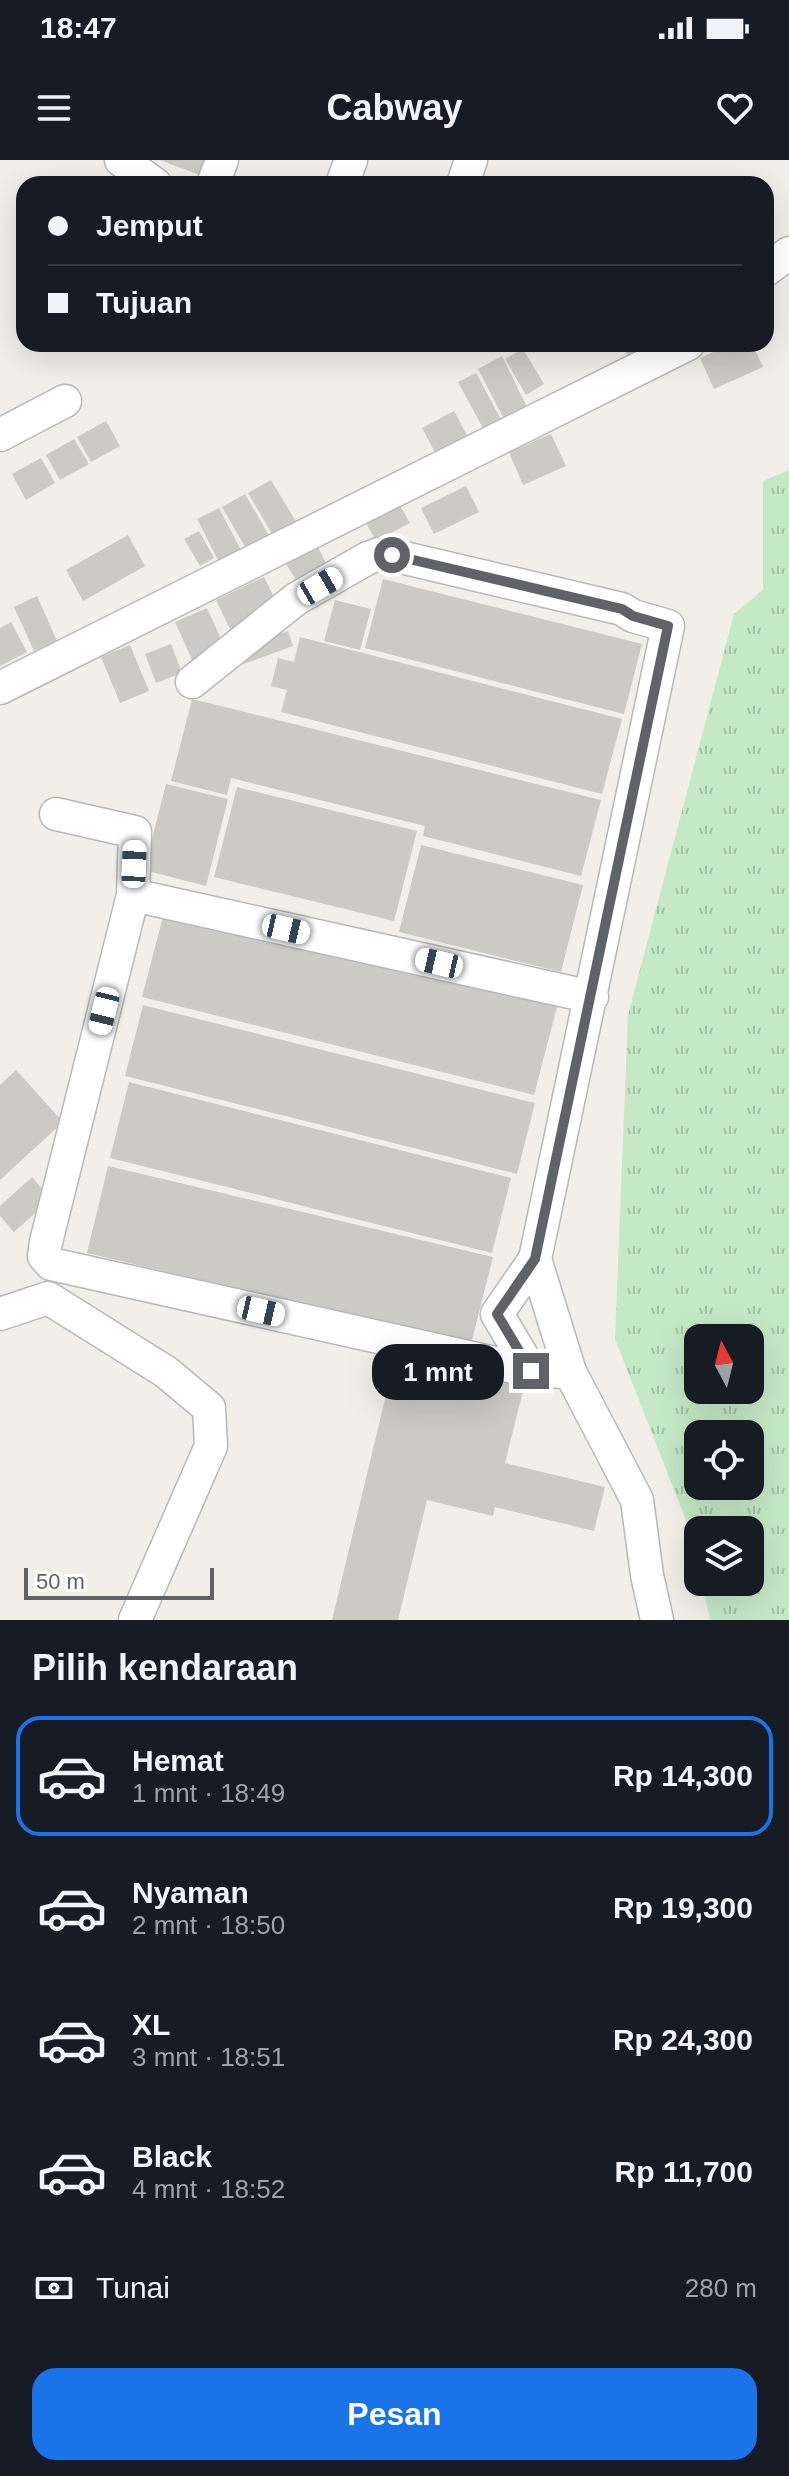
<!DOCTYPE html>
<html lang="id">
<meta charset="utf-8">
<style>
:root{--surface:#171b24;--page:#242831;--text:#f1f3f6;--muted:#9ea1a6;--line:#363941;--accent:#1a73e8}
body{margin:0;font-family:Arial,sans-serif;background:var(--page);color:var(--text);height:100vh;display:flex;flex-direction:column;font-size:30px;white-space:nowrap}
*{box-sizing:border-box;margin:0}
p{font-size:26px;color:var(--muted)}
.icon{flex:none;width:44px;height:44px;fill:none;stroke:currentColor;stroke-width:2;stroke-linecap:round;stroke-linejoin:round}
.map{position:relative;height:1460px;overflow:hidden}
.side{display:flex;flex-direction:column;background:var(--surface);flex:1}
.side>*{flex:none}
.banner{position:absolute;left:16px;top:16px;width:758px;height:176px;border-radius:24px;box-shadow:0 8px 32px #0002;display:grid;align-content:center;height:176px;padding:0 32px;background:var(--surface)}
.needle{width:52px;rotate:353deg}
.controls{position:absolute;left:684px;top:1164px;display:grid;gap:16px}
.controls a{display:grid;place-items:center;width:80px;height:80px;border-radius:16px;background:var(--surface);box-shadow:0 8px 32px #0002;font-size:40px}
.scale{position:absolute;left:24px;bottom:20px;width:190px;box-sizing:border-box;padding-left:8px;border:4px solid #5f6368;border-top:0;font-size:22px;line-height:28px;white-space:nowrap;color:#5f6368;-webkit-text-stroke:6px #fff;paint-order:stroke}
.end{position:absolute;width:36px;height:36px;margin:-18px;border:10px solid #5f6368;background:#fff;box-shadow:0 0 0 4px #fff}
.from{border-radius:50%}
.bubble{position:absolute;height:56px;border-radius:24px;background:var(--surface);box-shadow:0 8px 32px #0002;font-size:26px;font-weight:800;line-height:56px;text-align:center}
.car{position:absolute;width:24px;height:48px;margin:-24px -12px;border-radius:10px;box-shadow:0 0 6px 2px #0007;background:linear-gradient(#fff 24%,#345 0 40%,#fff 0 76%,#345 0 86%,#fff 0)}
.banner b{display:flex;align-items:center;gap:28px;height:76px;font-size:30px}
.banner b+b{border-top:2px solid var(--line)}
.banner i{width:20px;height:20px;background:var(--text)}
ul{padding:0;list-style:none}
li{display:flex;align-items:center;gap:24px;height:120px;margin:0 16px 12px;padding:0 16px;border:4px solid transparent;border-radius:24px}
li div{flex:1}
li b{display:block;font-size:30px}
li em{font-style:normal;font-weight:800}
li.active{border-color:var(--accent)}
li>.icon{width:72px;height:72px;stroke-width:1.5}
h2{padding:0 32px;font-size:36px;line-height:96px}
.pay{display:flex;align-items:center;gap:20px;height:88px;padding:0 32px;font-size:30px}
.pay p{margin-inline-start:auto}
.action{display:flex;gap:16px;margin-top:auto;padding:16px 32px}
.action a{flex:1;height:92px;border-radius:24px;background:var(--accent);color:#fff;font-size:32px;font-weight:800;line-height:92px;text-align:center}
.status{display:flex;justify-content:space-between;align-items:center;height:56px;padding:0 40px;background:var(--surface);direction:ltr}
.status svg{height:22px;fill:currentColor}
header{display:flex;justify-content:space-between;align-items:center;height:104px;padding:0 32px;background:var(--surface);font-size:36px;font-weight:800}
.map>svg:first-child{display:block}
.grass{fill:url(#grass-tufts);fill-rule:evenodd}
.building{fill:#cccac5}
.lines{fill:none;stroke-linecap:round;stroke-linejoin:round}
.minor-casing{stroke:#b5b8bc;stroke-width:35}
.minor{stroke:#fff;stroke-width:32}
.route{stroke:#5f6368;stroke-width:10}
</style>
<div class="status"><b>18:47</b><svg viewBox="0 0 49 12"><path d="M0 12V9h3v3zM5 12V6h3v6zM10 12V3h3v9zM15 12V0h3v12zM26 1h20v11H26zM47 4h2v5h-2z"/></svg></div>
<header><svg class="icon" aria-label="menu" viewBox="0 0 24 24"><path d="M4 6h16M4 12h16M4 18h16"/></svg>Cabway<svg class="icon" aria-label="heart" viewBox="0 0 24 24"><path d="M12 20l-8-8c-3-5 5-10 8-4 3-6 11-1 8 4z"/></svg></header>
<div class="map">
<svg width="789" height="1460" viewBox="0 0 789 1460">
<defs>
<pattern id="grass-tufts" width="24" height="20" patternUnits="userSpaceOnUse" patternTransform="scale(2)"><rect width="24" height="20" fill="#c5e8c5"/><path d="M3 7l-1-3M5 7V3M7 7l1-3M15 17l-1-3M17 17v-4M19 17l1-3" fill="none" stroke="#a3c0a4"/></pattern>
</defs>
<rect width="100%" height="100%" fill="#f1efe8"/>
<path class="grass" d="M789,310V1460H710L702,1422H750V1370H698V1405L691,1373L615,1179L628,855L734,454L763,430V321ZM698,1178H750V1230H698ZM698,1274H750V1326H698Z"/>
<g class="building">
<path d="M160,0H211L205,17Z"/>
<path d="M621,184H658L630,200Z"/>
<path d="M731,184H752L763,207L714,229L700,198Z"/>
<path d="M523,189L544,224L526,235L505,199Z"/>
<path d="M502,196L527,247L504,259L478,209Z"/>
<path d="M476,213L503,263L485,272L458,222Z"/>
<path d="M454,251L469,279L437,296L422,268Z"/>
<path d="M106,261L120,286L91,302L77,277Z"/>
<path d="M551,274L566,306L523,325L509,292Z"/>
<path d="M74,279L89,304L60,320L46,295Z"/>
<path d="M41,298L55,323L26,340L12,314Z"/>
<path d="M271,320L298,365L275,379L248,333Z"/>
<path d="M466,326L479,352L434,374L421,348Z"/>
<path d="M245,334L271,379L248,392L222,347Z"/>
<path d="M394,335L410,363L376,381L361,354Z"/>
<path d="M219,348L241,390L219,402L197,359Z"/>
<path d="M199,371L214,398L200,406L184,379Z"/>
<path d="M128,375L145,406L83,441L66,410Z"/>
<path d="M317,385L327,405L297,422L285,402Z"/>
<path d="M264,417L280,449L232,473L216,440Z"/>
<path d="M383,419L642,484L624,554L365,488Z"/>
<path d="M37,436L57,481L34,491L14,447Z"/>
<path d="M335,440L371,449L360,490L324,481Z"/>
<path d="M207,448L226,490L194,504L175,462Z"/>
<path d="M11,462L27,492L0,506V468Z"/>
<path d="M288,471L293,486L244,504L239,489Z"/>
<path d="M300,477L622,559L602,634L281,552L287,530L271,526L278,498L294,502Z"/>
<path d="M171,484L182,513L156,523L145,494Z"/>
<path d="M130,485L149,531L120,543L101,497Z"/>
<path d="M192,539L601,640L581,716L423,676L425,666L231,618L227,635L171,621Z"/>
<path d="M166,624L228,639L206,726L144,710Z"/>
<path d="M237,627L417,671L394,761L214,717Z"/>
<path d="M421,685L583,725L561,812L399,772Z"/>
<path d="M165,749L557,847L534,935L142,837Z"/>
<path d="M143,845L535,943L517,1014L125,916Z"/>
<path d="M16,910L63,962L0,1020V925Z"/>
<path d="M129,922L511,1018L492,1093L110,998Z"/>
<path d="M108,1006L493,1097L471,1184L87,1093Z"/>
<path d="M32,1017L51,1039L14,1072L0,1056V1046Z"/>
<path d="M397,1189L526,1219L505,1303L605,1327L594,1371L495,1347L493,1356L427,1340L398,1460H332Z"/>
</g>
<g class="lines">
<g class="minor-casing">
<g id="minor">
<path d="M121,0L155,24"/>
<path d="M213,24L222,0"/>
<path d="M342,24L351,0"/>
<path d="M463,24L471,0"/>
<path d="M766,110L789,93"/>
<path d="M0,275L65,241"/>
<path d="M192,522L296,439L368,398L379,394L392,395L622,449L633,456L668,466L535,1099L570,1212L637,1340L647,1415L657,1460"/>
<path d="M0,528L688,184"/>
<path d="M56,654L135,672L133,735L46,1082L44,1096L51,1104L531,1211L570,1212"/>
<path d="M133,735L592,837"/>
<path d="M0,1154L48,1138L166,1212L209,1248L211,1286L135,1460"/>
<path d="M531,1211L497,1154L535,1099"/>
</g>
</g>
<use href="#minor" class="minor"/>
</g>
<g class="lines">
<path class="route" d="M392,395L622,449L633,456L668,466L535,1099L497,1154L531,1211"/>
</g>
</svg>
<div class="controls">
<a><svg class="needle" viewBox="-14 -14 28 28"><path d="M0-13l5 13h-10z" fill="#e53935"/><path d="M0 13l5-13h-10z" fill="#9ea1a6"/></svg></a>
<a><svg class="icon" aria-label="locate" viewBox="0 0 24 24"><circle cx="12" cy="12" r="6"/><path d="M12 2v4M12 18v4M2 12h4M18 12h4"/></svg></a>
<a><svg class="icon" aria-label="layers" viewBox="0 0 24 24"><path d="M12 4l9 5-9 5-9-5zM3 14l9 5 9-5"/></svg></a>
</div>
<div class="scale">50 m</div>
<i class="end from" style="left:392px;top:395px"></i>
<i class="end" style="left:531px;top:1211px"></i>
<div class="bubble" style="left:372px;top:1184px;width:132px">1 mnt</div>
<i class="car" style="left:320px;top:426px;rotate:60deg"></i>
<i class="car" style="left:134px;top:704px;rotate:2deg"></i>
<i class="car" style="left:286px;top:769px;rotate:103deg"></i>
<i class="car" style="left:439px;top:803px;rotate:283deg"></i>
<i class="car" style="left:104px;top:851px;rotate:194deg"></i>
<i class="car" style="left:261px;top:1151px;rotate:103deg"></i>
<div class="banner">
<b><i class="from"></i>Jemput</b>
<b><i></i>Tujuan</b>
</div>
</div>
<section class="side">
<h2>Pilih kendaraan</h2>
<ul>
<li class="active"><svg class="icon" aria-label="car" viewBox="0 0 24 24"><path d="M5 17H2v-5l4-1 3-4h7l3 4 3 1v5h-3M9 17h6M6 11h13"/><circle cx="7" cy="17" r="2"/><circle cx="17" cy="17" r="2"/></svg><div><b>Hemat</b><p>1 mnt · 18:49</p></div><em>Rp 14,300</em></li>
<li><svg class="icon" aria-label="car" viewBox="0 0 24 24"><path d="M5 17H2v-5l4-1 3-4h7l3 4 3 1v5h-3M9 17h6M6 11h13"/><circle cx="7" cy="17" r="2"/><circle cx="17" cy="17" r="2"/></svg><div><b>Nyaman</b><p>2 mnt · 18:50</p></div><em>Rp 19,300</em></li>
<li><svg class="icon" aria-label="car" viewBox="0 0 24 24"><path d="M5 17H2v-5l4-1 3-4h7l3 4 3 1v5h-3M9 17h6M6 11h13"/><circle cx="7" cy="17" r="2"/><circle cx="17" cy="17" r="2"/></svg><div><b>XL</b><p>3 mnt · 18:51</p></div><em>Rp 24,300</em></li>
<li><svg class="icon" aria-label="car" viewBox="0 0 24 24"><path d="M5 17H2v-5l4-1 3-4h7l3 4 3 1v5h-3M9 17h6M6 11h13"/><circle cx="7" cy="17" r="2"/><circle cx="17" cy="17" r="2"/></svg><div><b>Black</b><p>4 mnt · 18:52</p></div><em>Rp 11,700</em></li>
</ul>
<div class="pay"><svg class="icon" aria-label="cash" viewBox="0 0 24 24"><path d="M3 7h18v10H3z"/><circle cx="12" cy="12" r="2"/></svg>Tunai<p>280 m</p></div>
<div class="action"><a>Pesan</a></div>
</section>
